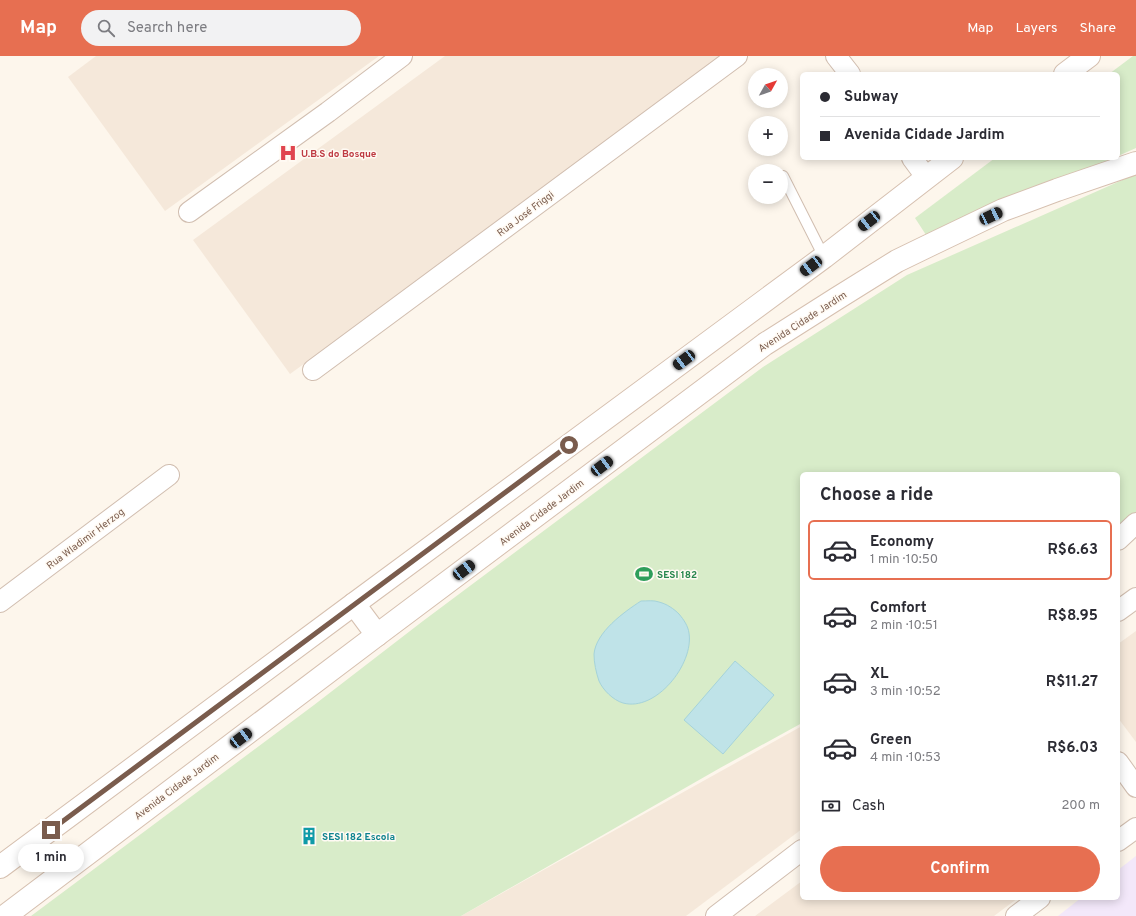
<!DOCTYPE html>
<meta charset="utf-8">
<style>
:root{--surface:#fff;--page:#f2f2f3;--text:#2b2b33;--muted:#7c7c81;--line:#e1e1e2;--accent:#e76f51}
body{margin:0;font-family:Overpass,sans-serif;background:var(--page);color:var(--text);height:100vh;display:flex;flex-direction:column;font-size:15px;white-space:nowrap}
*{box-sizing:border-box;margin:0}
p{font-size:13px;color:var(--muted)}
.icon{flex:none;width:22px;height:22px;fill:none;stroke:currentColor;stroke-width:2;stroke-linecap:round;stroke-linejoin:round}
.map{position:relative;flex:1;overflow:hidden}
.sheet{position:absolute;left:800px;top:416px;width:320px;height:428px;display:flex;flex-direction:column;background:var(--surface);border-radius:6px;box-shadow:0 2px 10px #0003}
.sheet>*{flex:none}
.banner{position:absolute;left:800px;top:16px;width:320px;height:88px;border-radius:6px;box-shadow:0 2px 10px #0003;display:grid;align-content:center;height:88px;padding:0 20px;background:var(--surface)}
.needle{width:26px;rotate:50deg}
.controls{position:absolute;left:748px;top:12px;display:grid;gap:8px}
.controls a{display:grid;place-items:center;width:40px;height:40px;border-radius:50%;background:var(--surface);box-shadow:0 2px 10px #0003;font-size:20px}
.end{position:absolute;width:18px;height:18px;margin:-9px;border:5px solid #7a5c4d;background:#fff;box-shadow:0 0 0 2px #fff}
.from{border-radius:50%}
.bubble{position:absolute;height:28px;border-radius:14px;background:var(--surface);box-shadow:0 2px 10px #0003;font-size:13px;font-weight:700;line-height:28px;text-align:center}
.car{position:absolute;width:12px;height:24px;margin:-12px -6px;border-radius:5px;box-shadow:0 0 3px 1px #0007;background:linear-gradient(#222 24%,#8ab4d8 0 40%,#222 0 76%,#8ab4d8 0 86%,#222 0)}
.banner b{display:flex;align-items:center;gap:14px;height:38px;font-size:15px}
.banner b+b{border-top:1px solid var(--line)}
.banner i{width:10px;height:10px;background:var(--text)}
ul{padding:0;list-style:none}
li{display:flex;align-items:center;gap:12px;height:60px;margin:0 8px 6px;padding:0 12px;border:2px solid transparent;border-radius:6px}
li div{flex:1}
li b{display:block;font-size:15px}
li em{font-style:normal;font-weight:700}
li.on{border-color:var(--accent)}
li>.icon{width:36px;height:36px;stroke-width:1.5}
h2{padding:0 20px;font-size:18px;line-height:48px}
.pay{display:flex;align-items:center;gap:10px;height:44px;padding:0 20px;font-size:15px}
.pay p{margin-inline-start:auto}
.action{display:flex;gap:8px;margin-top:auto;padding:8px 20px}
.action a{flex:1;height:46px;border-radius:24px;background:var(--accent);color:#fff;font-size:16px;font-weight:700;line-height:46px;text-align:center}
header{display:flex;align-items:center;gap:24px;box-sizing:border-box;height:56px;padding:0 20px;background:var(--accent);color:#fff}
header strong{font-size:19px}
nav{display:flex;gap:22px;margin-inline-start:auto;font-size:14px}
.search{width:280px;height:36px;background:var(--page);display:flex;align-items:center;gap:10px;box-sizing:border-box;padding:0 14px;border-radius:22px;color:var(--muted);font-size:15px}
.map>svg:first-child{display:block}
.residential{fill:#f5e8da}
.education{fill:#f3e8fa}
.green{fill:#d8ecc9}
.water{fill:#bfe3e8;stroke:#a5d3da}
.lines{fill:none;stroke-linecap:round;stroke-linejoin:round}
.lane-casing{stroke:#d1beb0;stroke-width:12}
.street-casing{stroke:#d1beb0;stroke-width:22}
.secondary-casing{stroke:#d6c0b0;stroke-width:24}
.lane{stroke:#fff;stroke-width:10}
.street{stroke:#fff;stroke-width:20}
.secondary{stroke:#fff;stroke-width:22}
.route{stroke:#7a5c4d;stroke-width:5}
.labels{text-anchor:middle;stroke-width:3;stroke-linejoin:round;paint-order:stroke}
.health-label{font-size:10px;font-weight:bold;fill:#be3a42;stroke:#fffaf3;text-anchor:start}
.street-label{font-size:10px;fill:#7a5c4d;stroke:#fffaf3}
.leisure-label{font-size:10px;font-weight:bold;fill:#27864d;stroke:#fffaf3;text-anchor:start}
.culture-label{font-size:10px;font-weight:bold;fill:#0d838f;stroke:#fffaf3;text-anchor:start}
</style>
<header>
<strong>Map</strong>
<div class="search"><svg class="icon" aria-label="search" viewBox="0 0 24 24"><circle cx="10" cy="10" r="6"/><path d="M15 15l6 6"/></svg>Search here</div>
<nav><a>Map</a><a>Layers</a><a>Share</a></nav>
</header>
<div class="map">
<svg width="1136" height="860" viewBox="0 0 1136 860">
<rect width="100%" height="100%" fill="#fdf6ec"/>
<g class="residential">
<path d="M96,0H379L165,155L68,21Z"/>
<path d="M445,0H728L290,318L193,184Z"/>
<path d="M1136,575V686L1118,662V588Z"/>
<path d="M802,670V773L686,860H461Z"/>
<path d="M802,825V842H1018L994,860H755Z"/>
</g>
<path class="education" d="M1136,800V860H1058L1081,842H1118V814Z"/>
<g class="green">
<path d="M1133,0H1136V92L1118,100V18H1109Z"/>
<path d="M995,102H1113L928,182L915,162Z"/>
<path d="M1136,118V458L1118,471V418H802V667L720,712L461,860H31L314,649L423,565L763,311L907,219Z"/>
</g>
<g class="water">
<path d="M641,545C647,545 654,544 659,546C667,548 674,553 679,558C684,564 688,570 689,577C694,608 656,656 623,647C613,644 603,634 599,625C596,616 594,607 594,598C596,576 624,556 641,545Z"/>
<path d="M735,605L774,639L723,698L684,664Z"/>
</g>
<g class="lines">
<g class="lane-casing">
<path id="lane" d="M783,120L824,201"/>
</g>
<g class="street-casing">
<g id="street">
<path d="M836,0L850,18"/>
<path d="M912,102L926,121"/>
<path d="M189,156L328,56L402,0"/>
<path d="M313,314L737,0"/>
<path d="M1118,484L1136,467"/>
<path d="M0,546L169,419"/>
<path d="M1118,555L1136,542"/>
<path d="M1118,706L1136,731"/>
<path d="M1118,785L1136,772"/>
<path d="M716,860L802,794"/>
<path d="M1016,860L1040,842"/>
</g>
</g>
<g class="secondary-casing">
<g id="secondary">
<path d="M1065,18L1089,0"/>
<path d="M354,548L377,579"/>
<path d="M0,811L354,548L824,201L952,102"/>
<path d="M5,860L377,579L765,288L836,243L897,205L930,189L1003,154L1057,134L1136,107"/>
</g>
</g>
<use href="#lane" class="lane"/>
<use href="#street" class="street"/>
<use href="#secondary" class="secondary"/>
</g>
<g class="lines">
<path class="route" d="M51,774L569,389"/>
</g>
<defs>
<g id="hospital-bare" transform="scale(1.38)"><path d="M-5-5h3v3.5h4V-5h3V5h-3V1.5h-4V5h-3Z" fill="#e0444e" stroke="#fffaf3" stroke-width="2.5" paint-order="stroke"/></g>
<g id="stadium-bare" transform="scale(1.38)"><path d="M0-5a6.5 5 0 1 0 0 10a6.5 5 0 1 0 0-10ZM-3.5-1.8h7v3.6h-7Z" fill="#2e9e5b" stroke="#fffaf3" stroke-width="2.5" paint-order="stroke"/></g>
<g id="building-bare" transform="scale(1.38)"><path d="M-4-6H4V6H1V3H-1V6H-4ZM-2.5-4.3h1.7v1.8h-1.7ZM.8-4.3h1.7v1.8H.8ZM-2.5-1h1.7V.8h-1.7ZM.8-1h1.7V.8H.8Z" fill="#0f9aa8" stroke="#fffaf3" stroke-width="2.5" paint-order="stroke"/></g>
</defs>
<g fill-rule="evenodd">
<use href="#hospital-bare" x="288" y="97"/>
<use href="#stadium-bare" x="644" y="518"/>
<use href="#building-bare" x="309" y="780"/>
</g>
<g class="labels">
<g class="health-label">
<text x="301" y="101">U.B.S do Bosque</text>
</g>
<g class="street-label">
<text transform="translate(525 157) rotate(-37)" y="4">Rua José Friggi</text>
<text transform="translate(802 265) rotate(-33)" y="4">Avenida Cidade Jardim</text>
<text transform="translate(541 456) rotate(-37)" y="4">Avenida Cidade Jardim</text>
<text transform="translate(85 482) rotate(-37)" y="4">Rua Wladimir Herzog</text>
<text transform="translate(176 730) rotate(-37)" y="4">Avenida Cidade Jardim</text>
</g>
<g class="leisure-label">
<text x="657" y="522">SESI 182</text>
</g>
<g class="culture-label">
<text x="322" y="784">SESI 182 Escola</text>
</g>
</g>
</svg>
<div class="controls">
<a><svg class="needle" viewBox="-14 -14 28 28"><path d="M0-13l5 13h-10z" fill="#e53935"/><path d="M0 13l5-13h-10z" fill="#7c7c81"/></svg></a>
<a>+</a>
<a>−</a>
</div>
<i class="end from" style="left:569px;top:389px"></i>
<i class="end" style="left:51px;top:774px"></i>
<div class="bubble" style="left:18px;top:788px;width:66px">1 min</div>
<i class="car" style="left:991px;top:160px;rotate:65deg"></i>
<i class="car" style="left:869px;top:165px;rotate:232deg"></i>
<i class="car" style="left:811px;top:210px;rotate:233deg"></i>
<i class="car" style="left:684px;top:304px;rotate:233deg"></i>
<i class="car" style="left:602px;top:410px;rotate:53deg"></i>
<i class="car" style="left:464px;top:514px;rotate:53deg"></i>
<i class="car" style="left:241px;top:682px;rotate:53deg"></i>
<div class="banner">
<b><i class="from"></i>Subway</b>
<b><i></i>Avenida Cidade Jardim</b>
</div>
<section class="sheet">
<h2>Choose a ride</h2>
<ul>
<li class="on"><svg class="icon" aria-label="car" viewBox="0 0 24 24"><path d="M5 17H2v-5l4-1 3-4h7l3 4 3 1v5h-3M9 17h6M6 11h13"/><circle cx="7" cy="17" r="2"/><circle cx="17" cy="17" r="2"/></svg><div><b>Economy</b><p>1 min · 10:50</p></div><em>R$6.63</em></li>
<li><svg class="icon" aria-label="car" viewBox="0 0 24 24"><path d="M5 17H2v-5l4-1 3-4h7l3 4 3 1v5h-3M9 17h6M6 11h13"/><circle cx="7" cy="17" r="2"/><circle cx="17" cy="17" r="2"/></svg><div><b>Comfort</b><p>2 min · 10:51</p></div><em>R$8.95</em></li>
<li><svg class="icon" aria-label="car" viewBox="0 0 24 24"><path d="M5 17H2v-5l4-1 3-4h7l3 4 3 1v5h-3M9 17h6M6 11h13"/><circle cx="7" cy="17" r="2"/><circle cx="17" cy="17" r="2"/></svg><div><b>XL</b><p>3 min · 10:52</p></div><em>R$11.27</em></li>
<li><svg class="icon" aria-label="car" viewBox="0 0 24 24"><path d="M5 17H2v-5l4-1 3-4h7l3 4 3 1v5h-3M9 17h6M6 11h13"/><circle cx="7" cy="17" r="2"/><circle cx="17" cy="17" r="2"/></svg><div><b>Green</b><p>4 min · 10:53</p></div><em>R$6.03</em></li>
</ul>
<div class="pay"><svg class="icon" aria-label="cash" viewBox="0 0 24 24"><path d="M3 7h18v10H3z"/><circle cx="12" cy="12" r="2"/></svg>Cash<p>200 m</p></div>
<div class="action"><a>Confirm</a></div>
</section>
</div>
